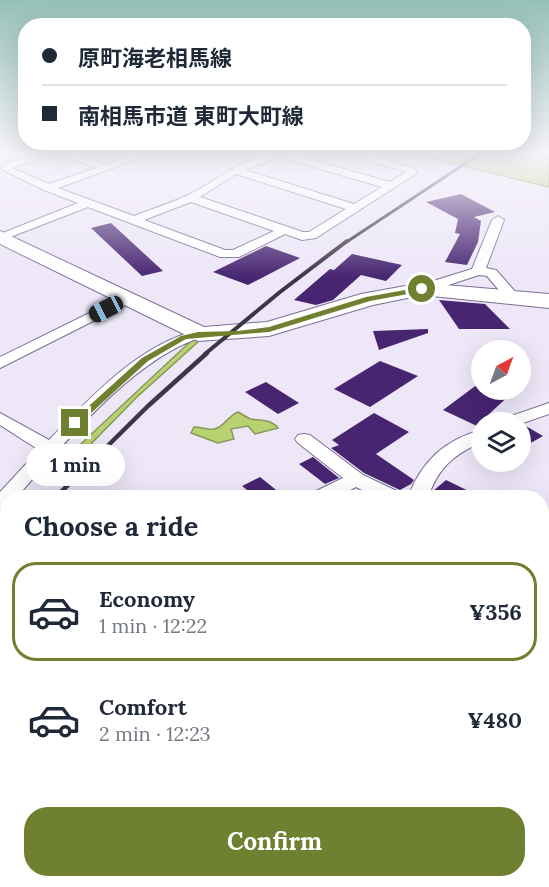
<!DOCTYPE html>
<meta charset="utf-8">
<style>
:root{--surface:#fff;--page:#f2f2f3;--text:#1f2937;--muted:#747a83;--line:#e0e1e3;--accent:#6f8131}
body{margin:0;font-family:Lora,"Noto Sans JP",serif;background:var(--page);color:var(--text);height:100vh;display:flex;flex-direction:column;font-size:22px;white-space:nowrap}
*{box-sizing:border-box;margin:0}
p{font-size:20px;color:var(--muted)}
.icon{flex:none;width:33px;height:33px;fill:none;stroke:currentColor;stroke-width:2;stroke-linecap:round;stroke-linejoin:round}
.map{position:relative;flex:1;overflow:hidden}
.details{position:absolute;left:0px;top:490px;width:549px;height:398px;display:flex;flex-direction:column;background:var(--surface);border-radius:24px 24px 0 0;box-shadow:0 6px 24px #0002}
.details>*{flex:none}
.hud{position:absolute;left:18px;top:18px;width:513px;height:132px;border-radius:24px;box-shadow:0 6px 24px #0002;display:grid;align-content:center;height:132px;padding:0 24px;background:var(--surface)}
.needle{width:39px;rotate:41deg}
.tools{position:absolute;left:471px;top:340px;display:grid;gap:12px}
.tools a{display:grid;place-items:center;width:60px;height:60px;border-radius:50%;background:var(--surface);box-shadow:0 6px 24px #0002;font-size:30px}
.end{position:absolute;width:27px;height:27px;margin:-14px;border:8px solid #6f8131;background:#fff;box-shadow:0 0 0 3px #fff}
.from{border-radius:50%}
.bubble{position:absolute;height:42px;border-radius:21px;background:var(--surface);box-shadow:0 6px 24px #0002;font-size:20px;font-weight:700;line-height:42px;text-align:center}
.car{position:absolute;width:18px;height:36px;margin:-18px -9px;border-radius:8px;box-shadow:0 0 4px 2px #0007;background:linear-gradient(#222 24%,#8ab4d8 0 40%,#222 0 76%,#8ab4d8 0 86%,#222 0)}
.hud b{display:flex;align-items:center;gap:21px;height:57px;font-size:22px}
.hud b+b{border-top:2px solid var(--line)}
.hud i{width:15px;height:15px;background:var(--text)}
ul{padding:0;list-style:none}
li{display:flex;align-items:center;gap:18px;height:99px;margin:0 12px 9px;padding:0 12px;border:3px solid transparent;border-radius:24px}
li div{flex:1}
li b{display:block;font-size:22px}
li em{font-style:normal;font-weight:700}
li.on{border-color:var(--accent)}
li>.icon{width:54px;height:54px;stroke-width:1.5}
h2{padding:0 24px;font-size:27px;line-height:72px}
.action{display:flex;gap:12px;margin-top:auto;padding:12px 24px}
.action a{flex:1;height:69px;border-radius:24px;background:var(--accent);color:#fff;font-size:24px;font-weight:700;line-height:69px;text-align:center}
.map>svg:first-child{display:block}
.water{fill:#b8d171;stroke:#89995a;stroke-width:1.5}
.building{fill:#472571}
.lines{fill:none;stroke-linecap:round;stroke-linejoin:round}
.street-casing{stroke:#7c6f95;stroke-width:2}
.primary-casing{stroke:#7c6f95;stroke-width:2}
.street{fill:#fff;fill-rule:evenodd}
.primary{fill:#fff;fill-rule:evenodd}
.rail-far3{stroke:#3c3645;stroke-width:3}
.rail-far2{stroke:#3c3645;stroke-width:4}
.rail-far1{stroke:#3c3645;stroke-width:4.5}
.rail{stroke:#3c3645;stroke-width:5}
.route{fill:#6f8131}
</style>
<div class="map">
<svg width="549" height="887" viewBox="0 0 549 887">
<rect width="100%" height="100%" fill="#ede7f8"/>
<g class="water">
<path d="M408,153H549V187Z"/>
<path d="M193,339L199,341L137,397L78,457L71,459L68,456Z"/>
<path d="M238,412C242,414 247,418 251,419C261,421 271,419 278,428L255,434L248,426L231,429L234,439L218,443L191,433L194,427C201,427 209,430 214,429C223,428 228,416 238,412Z"/>
</g>
<g class="building">
<path d="M461,194L495,212L474,217L481,221L478,242L467,265L445,262L460,234L455,233L458,219L426,202Z"/>
<path d="M111,223L163,271L142,276L91,228Z"/>
<path d="M266,246L300,258L248,285L213,272Z"/>
<path d="M352,254L402,265L386,281L361,275L333,300L316,305L294,300L330,269L334,270Z"/>
<path d="M439,300L485,304L510,329H459Z"/>
<path d="M428,329V333L379,350L373,331Z"/>
<path d="M380,361L418,376L370,407L334,389Z"/>
<path d="M482,381V390H515L488,415L491,416L479,427L443,410Z"/>
<path d="M266,382L299,403L278,414L245,392Z"/>
<path d="M374,413L409,432L376,454L414,480L411,484L400,490L364,473L331,448L339,445L332,440Z"/>
<path d="M524,425L543,436L520,449V426Z"/>
<path d="M313,457L339,478L325,484L299,464Z"/>
<path d="M260,477L270,485L286,498H257L242,486Z"/>
<path d="M446,480L483,498H430L433,491Z"/>
</g>
<g class="lines">
<g class="street-casing">
<g id="street">
<path d="M0,153H8L0,157Z"/>
<path d="M39,153H56L12,168L49,184L96,168L58,153H74L106,165L138,153H154L58,188L134,216C151,209 169,204 186,196C223,179 243,153 288,153L390,182L406,172L343,153H361L414,168L417,173L316,238L302,240L285,234L239,257H220L88,207L0,241V234L78,203L44,190L1,169L4,164ZM279,157L382,187L354,204L245,170ZM236,174L346,209L309,232H303L200,197ZM191,202L274,231L233,250H225L144,220Z"/>
<path d="M498,216L504,220L486,268L496,270L519,296L521,299L519,302H509L487,276L479,275L427,292H417L415,289L417,286L472,269L492,220Z"/>
<path d="M128,294L135,298L133,301L0,368V357Z"/>
<path d="M198,330L205,334L203,337C134,357 63,445 16,498H8V508L0,510V492L39,450L0,425V413L49,440C91,397 138,345 198,330Z"/>
<path d="M549,403V414L520,424L499,423L502,419Z"/>
<path d="M482,430V442C454,454 437,469 428,498H408C420,463 445,439 482,430Z"/>
<path d="M304,434L310,435L363,475L401,493L404,498H378L356,487L335,498H309L312,493L343,478L298,443L295,439L298,435Z"/>
<path d="M542,608L549,610V632L542,629Z"/>
<path d="M549,803V834L542,837V806Z"/>
<path d="M448,880H508L506,887H451Z"/>
</g>
</g>
<g class="primary-casing">
<path id="primary" d="M0,231L204,327L267,322L361,294L422,283L549,294V308L422,295L373,305L269,336L198,341L0,244Z"/>
</g>
<use href="#street" class="street"/>
<use href="#primary" class="primary"/>
<path class="rail-far3" d="M345,243L481,153"/>
<path class="rail-far2" d="M205,354L280,292L347,241"/>
<path class="rail-far1" d="M59,494L148,406L207,353"/>
<g class="rail">
<path d="M55,498L61,492"/>
<path d="M0,556L8,548"/>
</g>
</g>
<linearGradient id="sky" x2="0" y2="1"><stop stop-color="#95c0b8"/><stop offset="0.55" stop-color="#f7f4fc"/><stop offset="1" stop-color="#f7f4fc" stop-opacity="0"/></linearGradient>
<rect width="549" height="278" fill="url(#sky)"/>
<path class="route" d="M422,287L424,291L370,301L269,332L186,339L148,361L78,425L70,423L142,358L181,336L198,332L237,331L269,327L366,297Z"/>
</svg>
<div class="tools">
<a><svg class="needle" viewBox="-14 -14 28 28"><path d="M0-13l5 13h-10z" fill="#e53935"/><path d="M0 13l5-13h-10z" fill="#747a83"/></svg></a>
<a><svg class="icon" aria-label="layers" viewBox="0 0 24 24"><path d="M12 4l9 5-9 5-9-5zM3 14l9 5 9-5"/></svg></a>
</div>
<i class="end from" style="left:422px;top:289px"></i>
<i class="end" style="left:75px;top:423px"></i>
<div class="bubble" style="left:26px;top:444px;width:99px">1 min</div>
<i class="car" style="left:106px;top:309px;rotate:243deg"></i>
<div class="hud">
<b><i class="from"></i>原町海老相馬線</b>
<b><i></i>南相馬市道 東町大町線</b>
</div>
<section class="details">
<h2>Choose a ride</h2>
<ul>
<li class="on"><svg class="icon" aria-label="car" viewBox="0 0 24 24"><path d="M5 17H2v-5l4-1 3-4h7l3 4 3 1v5h-3M9 17h6M6 11h13"/><circle cx="7" cy="17" r="2"/><circle cx="17" cy="17" r="2"/></svg><div><b>Economy</b><p>1 min · 12:22</p></div><em>¥356</em></li>
<li><svg class="icon" aria-label="car" viewBox="0 0 24 24"><path d="M5 17H2v-5l4-1 3-4h7l3 4 3 1v5h-3M9 17h6M6 11h13"/><circle cx="7" cy="17" r="2"/><circle cx="17" cy="17" r="2"/></svg><div><b>Comfort</b><p>2 min · 12:23</p></div><em>¥480</em></li>
</ul>
<div class="action"><a>Confirm</a></div>
</section>
</div>
